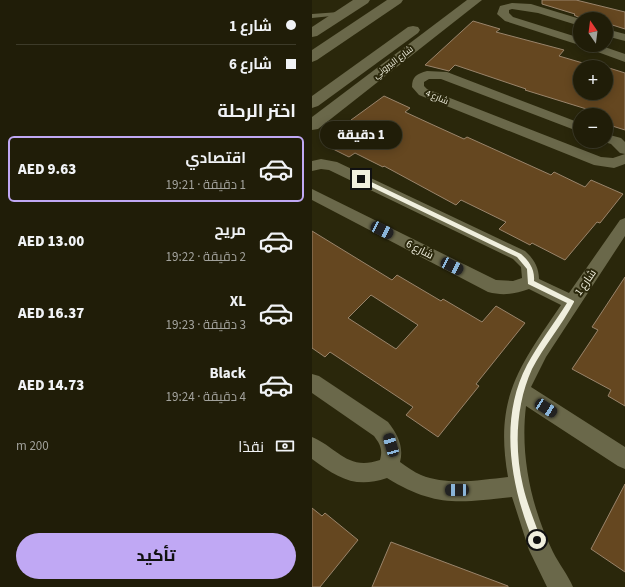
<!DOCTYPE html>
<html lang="ar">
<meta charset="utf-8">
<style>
:root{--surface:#201d08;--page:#2d2a16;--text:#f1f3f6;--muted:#a2a29c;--line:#3d3b29;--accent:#c0a8f4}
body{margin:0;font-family:"Source Sans 3",Cairo,sans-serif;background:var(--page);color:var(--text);direction:rtl;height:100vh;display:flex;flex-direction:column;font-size:15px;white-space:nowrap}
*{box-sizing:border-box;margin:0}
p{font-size:13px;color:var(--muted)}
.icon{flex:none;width:22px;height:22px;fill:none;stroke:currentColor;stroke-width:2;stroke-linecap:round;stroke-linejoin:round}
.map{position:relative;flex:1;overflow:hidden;direction:ltr}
.panel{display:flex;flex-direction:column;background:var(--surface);width:312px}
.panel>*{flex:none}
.top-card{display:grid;align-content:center;height:88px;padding:0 16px;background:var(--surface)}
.needle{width:26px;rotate:346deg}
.tools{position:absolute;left:261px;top:12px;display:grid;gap:8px}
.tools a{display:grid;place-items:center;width:40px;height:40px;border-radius:50%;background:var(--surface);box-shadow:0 2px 10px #0003,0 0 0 1px var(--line);font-size:20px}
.end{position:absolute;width:18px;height:18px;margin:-9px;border:5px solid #f0efde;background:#111;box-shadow:0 0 0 2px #111}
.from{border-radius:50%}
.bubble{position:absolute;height:28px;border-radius:14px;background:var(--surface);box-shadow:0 2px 10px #0003,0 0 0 1px var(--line);font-size:13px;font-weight:800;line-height:28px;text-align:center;direction:rtl}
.car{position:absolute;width:12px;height:24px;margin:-12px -6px;border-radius:5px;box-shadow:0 0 3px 1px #0007;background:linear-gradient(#222 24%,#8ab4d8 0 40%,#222 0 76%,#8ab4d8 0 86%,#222 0)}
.top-card b{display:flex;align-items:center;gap:14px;height:38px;font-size:15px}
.top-card b+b{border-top:1px solid var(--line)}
.top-card i{width:10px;height:10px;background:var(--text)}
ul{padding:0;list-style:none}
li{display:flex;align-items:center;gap:12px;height:66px;margin:0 8px 6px;padding:0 8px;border:2px solid transparent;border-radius:6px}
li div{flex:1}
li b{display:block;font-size:15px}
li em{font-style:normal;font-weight:800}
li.active{border-color:var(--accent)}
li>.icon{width:36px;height:36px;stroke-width:1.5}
h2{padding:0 16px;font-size:18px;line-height:48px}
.pay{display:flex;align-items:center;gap:10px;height:44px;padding:0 16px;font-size:15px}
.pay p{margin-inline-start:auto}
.primary-button{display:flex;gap:8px;margin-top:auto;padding:8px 16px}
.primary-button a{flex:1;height:46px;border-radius:24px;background:var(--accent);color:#111;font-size:16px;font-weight:800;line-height:46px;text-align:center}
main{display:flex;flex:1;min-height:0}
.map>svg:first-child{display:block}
.building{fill:#654720;stroke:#99846b;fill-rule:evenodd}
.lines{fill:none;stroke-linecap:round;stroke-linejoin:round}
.service{fill:#6a684a;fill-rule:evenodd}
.minor{fill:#6a684a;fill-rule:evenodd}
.tertiary{fill:#6a684a;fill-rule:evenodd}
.secondary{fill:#6a684a;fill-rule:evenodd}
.route{fill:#f0efde}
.labels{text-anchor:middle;stroke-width:4;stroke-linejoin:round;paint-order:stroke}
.far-street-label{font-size:9px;fill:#f0efde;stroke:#2a270b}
.street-label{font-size:11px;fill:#f0efde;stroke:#2a270b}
</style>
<main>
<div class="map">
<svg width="313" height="587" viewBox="0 0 313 587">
<rect width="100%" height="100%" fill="#2a270b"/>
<g class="building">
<path d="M230,0H264L313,12V29L294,23V19H270L262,15L263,14L230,4Z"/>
<path d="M161,21L188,29L184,32L252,50L247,56L281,66L283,64L294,67H268V93H294V67L313,73V130L294,124V115L213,90L214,89L143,65L137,71L113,65Z"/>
<path d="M72,96L98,108L93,112L119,124L152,139L155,137L239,175L242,172L273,187L279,180L311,194L288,223L285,222L253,260L220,243L218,245L187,229L194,222L149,200L144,205L72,166L71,167L43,153L37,157L17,147L47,124L39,120Z"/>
<path d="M0,231L80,280L85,275L129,301L131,299L170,322L184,306L213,323L164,384L167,386L126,437L94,415L101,407L18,352L13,357L0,348ZM59,295L106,325L84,349L36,318Z"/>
<path d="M313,277V406L296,396L299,390L260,369L286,330L280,327Z"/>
<path d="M313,484V572L279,549Z"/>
<path d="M0,508L10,516L13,513L46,540L8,587H0Z"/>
<path d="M79,542L196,586V587H60Z"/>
</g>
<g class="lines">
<path class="service" d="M27,12L30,14L29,15L0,18V14Z"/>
<g class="minor">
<path d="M200,3L219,4L268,19V26L226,13L200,9L197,10V13L201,17L268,38V45H270L264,44L193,21L185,14L188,6Z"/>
<path d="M294,29L313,34V41L294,36Z"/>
<path d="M270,45H287L313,54V62L272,47Z"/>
<path d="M115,71L135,72L268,123V132L129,79H117L112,82V86L115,89L289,157L301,158L313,154L308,153L299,144L289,141H294V134L309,138L313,142V164L302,168L282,165L107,95L100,87C100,76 105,74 115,71Z"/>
<path d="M9,159L25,162L213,251C221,258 227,267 227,279L257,293L308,220L313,218V236L234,357L219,387L313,447V469L306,466L214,406C208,455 219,507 241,552C247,564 256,575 261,587H235L217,550L200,497C146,503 122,507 75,478C43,489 26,478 0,459V437C26,448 35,471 68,460C71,449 68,444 62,436L0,393V374L7,376L76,422C86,435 92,447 88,462C95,467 102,472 109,475C136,486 168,480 196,477C182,398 207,367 249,305L217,289C203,294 191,296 176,292L0,200V189L184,280L201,281L210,278L209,267L201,259L17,170L9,169L0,171V161Z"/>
</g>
<g class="tertiary">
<path d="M155,0H170L6,129L0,130V117Z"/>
<path d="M101,26L106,27L108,30L106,33L6,106L0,108V96L96,27Z"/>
</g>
<g class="secondary">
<path d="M41,0H58L56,3L5,36L0,37V27Z"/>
<path d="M75,0H91L89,3L5,60L0,62V50Z"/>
</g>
</g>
<path class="route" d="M47,178H51L209,254C217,261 223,269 222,281L262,301V302C250,325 232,346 220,369C204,404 202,448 211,486C215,504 223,522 229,540L228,543L225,545L222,543C199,488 186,420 215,365C226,344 242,324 255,303L216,284L215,269L205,257L47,181Z"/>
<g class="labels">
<g class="far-street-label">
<text transform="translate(81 62) rotate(-37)" y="3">شارع البيروني</text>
<text transform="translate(125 97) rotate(23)" y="3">شارع 4</text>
</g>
<g class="street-label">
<text transform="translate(108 249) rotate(27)" y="4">شارع 6</text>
<text transform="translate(273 282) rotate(-55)" y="4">شارع 1</text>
</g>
</g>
</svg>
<div class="tools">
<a><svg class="needle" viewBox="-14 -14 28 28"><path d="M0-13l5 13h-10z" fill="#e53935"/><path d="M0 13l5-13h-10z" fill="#a2a29c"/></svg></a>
<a>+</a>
<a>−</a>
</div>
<i class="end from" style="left:225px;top:540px"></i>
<i class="end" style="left:49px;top:179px"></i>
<div class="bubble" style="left:8px;top:121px;width:82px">1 دقيقة</div>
<i class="car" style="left:70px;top:230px;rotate:117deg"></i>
<i class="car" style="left:140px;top:266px;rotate:117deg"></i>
<i class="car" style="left:234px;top:408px;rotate:123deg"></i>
<i class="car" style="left:79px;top:445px;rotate:344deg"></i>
<i class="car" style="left:145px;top:490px;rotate:269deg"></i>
</div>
<section class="panel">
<div class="top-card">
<b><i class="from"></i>شارع 1</b>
<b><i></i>شارع 6</b>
</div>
<h2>اختر الرحلة</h2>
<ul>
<li class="active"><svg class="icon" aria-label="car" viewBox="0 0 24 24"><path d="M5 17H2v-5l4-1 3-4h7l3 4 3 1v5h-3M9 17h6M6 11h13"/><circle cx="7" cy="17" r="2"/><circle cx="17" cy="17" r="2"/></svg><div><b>اقتصادي</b><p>1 دقيقة · 19:21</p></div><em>AED 9.63</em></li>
<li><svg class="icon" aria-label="car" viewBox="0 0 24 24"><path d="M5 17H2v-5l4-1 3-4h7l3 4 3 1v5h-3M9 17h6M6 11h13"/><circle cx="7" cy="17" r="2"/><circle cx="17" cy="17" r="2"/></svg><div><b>مريح</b><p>2 دقيقة · 19:22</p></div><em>AED 13.00</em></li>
<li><svg class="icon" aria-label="car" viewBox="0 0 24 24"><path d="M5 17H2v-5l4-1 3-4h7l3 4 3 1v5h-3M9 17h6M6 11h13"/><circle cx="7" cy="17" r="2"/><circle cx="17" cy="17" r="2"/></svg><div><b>XL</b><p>3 دقيقة · 19:23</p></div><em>AED 16.37</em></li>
<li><svg class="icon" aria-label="car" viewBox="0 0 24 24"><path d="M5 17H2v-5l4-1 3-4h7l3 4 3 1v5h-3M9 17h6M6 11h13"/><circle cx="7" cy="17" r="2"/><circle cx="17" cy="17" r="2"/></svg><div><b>Black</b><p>4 دقيقة · 19:24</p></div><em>AED 14.73</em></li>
</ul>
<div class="pay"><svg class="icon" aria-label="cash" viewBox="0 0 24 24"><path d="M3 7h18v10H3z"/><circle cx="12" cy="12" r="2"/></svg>نقدًا<p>200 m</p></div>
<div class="primary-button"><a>تأكيد</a></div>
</section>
</main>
